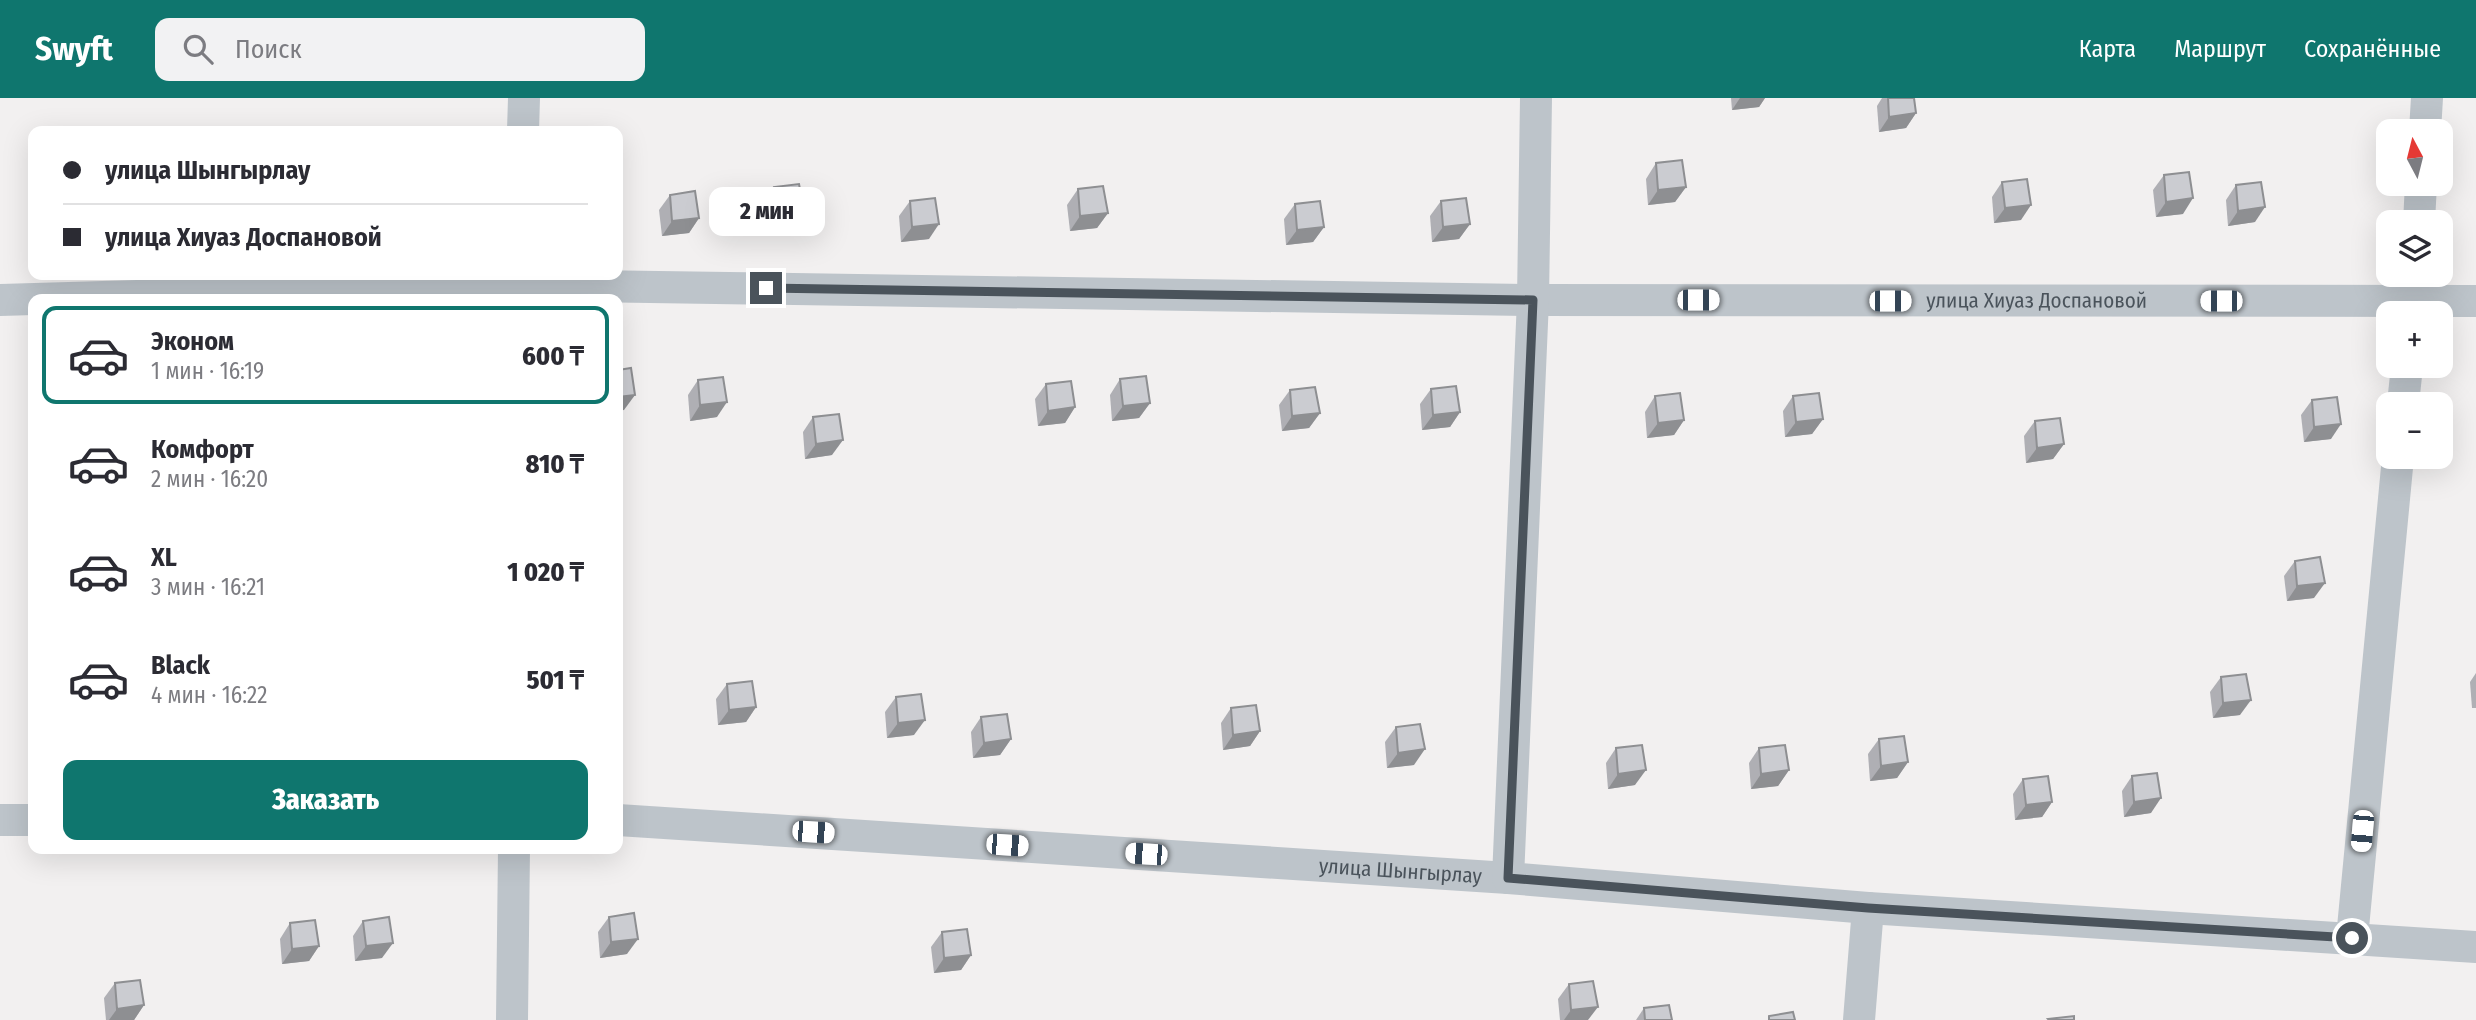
<!DOCTYPE html>
<html lang="ru">
<meta charset="utf-8">
<style>
:root{--surface:#fff;--page:#f2f2f3;--text:#2b2b33;--muted:#7c7c81;--line:#e1e1e2;--accent:#0f766e}
body{margin:0;font-family:"Fira Sans Condensed",sans-serif;background:var(--page);color:var(--text);height:100vh;display:flex;flex-direction:column;font-size:26px;white-space:nowrap}
*{box-sizing:border-box;margin:0}
p{font-size:23px;color:var(--muted)}
.icon{flex:none;width:38px;height:38px;fill:none;stroke:currentColor;stroke-width:2;stroke-linecap:round;stroke-linejoin:round}
.map{position:relative;flex:1;overflow:hidden}
.details{position:absolute;left:28px;top:196px;width:595px;height:560px;display:flex;flex-direction:column;background:var(--surface);border-radius:14px;box-shadow:0 7px 28px #0002}
.details>*{flex:none}
.top-card{position:absolute;left:28px;top:28px;width:595px;height:154px;border-radius:14px;box-shadow:0 7px 28px #0002;display:grid;align-content:center;height:154px;padding:0 35px;background:var(--surface)}
.needle{width:46px;rotate:353deg}
.fabs{position:absolute;left:2376px;top:21px;display:grid;gap:14px}
.fabs a{display:grid;place-items:center;width:77px;height:77px;border-radius:14px;background:var(--surface);box-shadow:0 7px 28px #0002;font-size:35px}
.end{position:absolute;width:32px;height:32px;margin:-16px;border:9px solid #4a535b;background:#fff;box-shadow:0 0 0 4px #fff}
.from{border-radius:50%}
.bubble{position:absolute;height:49px;border-radius:14px;background:var(--surface);box-shadow:0 7px 28px #0002;font-size:23px;font-weight:800;line-height:49px;text-align:center}
.car{position:absolute;width:21px;height:42px;margin:-21px -10px;border-radius:9px;box-shadow:0 0 5px 2px #0007;background:linear-gradient(#fff 24%,#345 0 40%,#fff 0 76%,#345 0 86%,#fff 0)}
.top-card b{display:flex;align-items:center;gap:24px;height:66px;font-size:26px}
.top-card b+b{border-top:2px solid var(--line)}
.top-card i{width:18px;height:18px;background:var(--text)}
ul{padding:12px 0 0;list-style:none}
li{display:flex;align-items:center;gap:21px;height:98px;margin:0 14px 10px;padding:0 21px;border:4px solid transparent;border-radius:14px}
li div{flex:1}
li b{display:block;font-size:26px}
li em{font-style:normal;font-weight:800}
li.on{border-color:var(--accent)}
li>.icon{width:63px;height:63px;stroke-width:1.5}
.cta{display:flex;gap:14px;margin-top:auto;padding:14px 35px}
.cta a{flex:1;height:80px;border-radius:14px;background:var(--accent);color:#fff;font-size:28px;font-weight:800;line-height:80px;text-align:center}
header{display:flex;align-items:center;gap:42px;box-sizing:border-box;height:98px;padding:0 35px;background:var(--accent);color:#fff}
header strong{font-size:33px}
nav{display:flex;gap:38px;margin-inline-start:auto;font-size:24px}
.search{width:490px;height:63px;background:var(--page);display:flex;align-items:center;gap:18px;box-sizing:border-box;padding:0 24px;border-radius:14px;color:var(--muted);font-size:26px}
.map>svg:first-child{display:block}
.lines{fill:none;stroke-linecap:round;stroke-linejoin:round}
.minor{stroke:#bdc4ca;stroke-width:32}
.wall{fill:#afafb4}
.shaded-wall{fill:#8e8f92}
.building{fill:#cbccd1;stroke:#8e8f92;stroke-width:2}
.route{stroke:#4a535b;stroke-width:9}
.labels{text-anchor:middle;stroke-width:7;stroke-linejoin:round;paint-order:stroke}
.street-label{font-size:21px;fill:#4a535b;stroke:#fff}
</style>
<header>
<strong>Swyft</strong>
<div class="search"><svg class="icon" aria-label="search" viewBox="0 0 24 24"><circle cx="10" cy="10" r="6"/><path d="M15 15l6 6"/></svg>Поиск</div>
<nav><a>Карта</a><a>Маршрут</a><a>Сохранённые</a></nav>
</header>
<div class="map">
<svg width="2476" height="922" viewBox="0 0 2476 922">
<rect width="100%" height="100%" fill="#f2f0f0"/>
<g class="lines">
<g class="minor">
<path d="M523,33L524,0"/>
<path d="M2425,33L2427,0"/>
<path d="M2419,124L2421,86"/>
<path id="s1" d="M0,202L519,187L1533,202L2476,203"/>
<path d="M2403,306L2407,268"/>
<path d="M0,722H33"/>
<path id="s2" d="M618,722L1508,780L1868,810L2476,849"/>
<path d="M1508,780L1533,202L1536,0"/>
<path d="M2352,840L2398,359"/>
<path d="M512,922L514,751"/>
<path d="M1859,922L1868,810"/>
</g>
</g>
<g class="wall">
<path d="M1731,0H1765L1759,9L1732,12Z"/>
<path d="M1882,0H1914L1916,15L1906,30L1879,34L1877,8Z"/>
<path d="M1656,65L1686,89L1675,104L1648,107L1646,81Z"/>
<path d="M2164,77L2183,116L2156,119L2153,92Z"/>
<path d="M2002,84L2021,122L1994,125L1992,99Z"/>
<path d="M2236,87L2255,124L2228,128L2226,102Z"/>
<path d="M774,89L793,127L766,131L764,104Z"/>
<path d="M1078,91L1108,115L1097,130L1070,133L1067,107Z"/>
<path d="M670,97L699,120L689,135L662,138L659,112Z"/>
<path d="M910,103L929,141L901,144L899,118Z"/>
<path d="M1441,103L1470,126L1459,141L1432,144L1430,118Z"/>
<path d="M1295,106L1324,129L1313,144L1286,147L1284,121Z"/>
<path d="M1120,281L1150,305L1139,320L1112,323L1110,297Z"/>
<path d="M698,282L717,319L690,323L688,297Z"/>
<path d="M1046,286L1075,309L1065,325L1038,328L1035,301Z"/>
<path d="M1431,291L1460,314L1450,329L1422,332L1420,306Z"/>
<path d="M1290,292L1320,315L1309,330L1282,333L1279,307Z"/>
<path d="M1655,298L1684,322L1674,337L1647,340L1645,314Z"/>
<path d="M1793,298L1823,321L1812,336L1785,339L1783,313Z"/>
<path d="M2312,302L2331,341L2304,344L2301,317Z"/>
<path d="M813,319L832,357L805,361L803,334Z"/>
<path d="M2035,323L2064,346L2053,361L2026,365L2024,338Z"/>
<path d="M2295,463L2314,500L2287,503L2284,478Z"/>
<path d="M2476,575V610H2472L2470,584Z"/>
<path d="M2221,579L2240,617L2213,620L2210,594Z"/>
<path d="M727,586L756,609L746,624L718,627L716,601Z"/>
<path d="M896,599L914,637L887,640L885,614Z"/>
<path d="M1231,610L1260,633L1250,648L1223,652L1221,625Z"/>
<path d="M981,619L1011,641L1000,657L973,660L971,634Z"/>
<path d="M1396,629L1414,667L1387,670L1385,644Z"/>
<path d="M1879,641L1908,664L1897,680L1870,683L1868,656Z"/>
<path d="M1616,650L1635,687L1608,691L1606,665Z"/>
<path d="M1759,650L1789,672L1778,688L1751,691L1749,665Z"/>
<path d="M2132,678L2151,715L2124,719L2122,693Z"/>
<path d="M2023,681L2052,704L2042,719L2015,722L2013,696Z"/>
<path d="M609,819L627,856L600,860L598,834Z"/>
<path d="M363,823L382,860L355,863L353,838Z"/>
<path d="M290,825L319,848L309,863L282,866L280,841Z"/>
<path d="M942,834L971,857L961,872L934,875L931,849Z"/>
<path d="M115,885L144,907L134,922H106L104,900Z"/>
<path d="M1569,886L1588,922H1560L1558,901Z"/>
<path d="M1644,910L1672,922H1636Z"/>
</g>
<g class="shaded-wall">
<path d="M1740,0H1765L1759,9L1732,12Z"/>
<path d="M1916,15L1906,30L1879,34L1889,19Z"/>
<path d="M1686,89L1675,104L1648,107L1658,92Z"/>
<path d="M2193,100L2183,116L2156,119L2166,104Z"/>
<path d="M2031,107L2021,122L1994,125L2005,110Z"/>
<path d="M2265,109L2255,124L2228,128L2238,113Z"/>
<path d="M804,112L793,127L766,131L777,116Z"/>
<path d="M1108,115L1097,130L1070,133L1080,118Z"/>
<path d="M699,120L689,135L662,138L672,123Z"/>
<path d="M939,126L929,141L901,144L912,129Z"/>
<path d="M1470,126L1459,141L1432,144L1443,129Z"/>
<path d="M1324,129L1313,144L1286,147L1297,132Z"/>
<path d="M635,297L624,312L618,313V299Z"/>
<path d="M727,304L717,319L690,323L700,307Z"/>
<path d="M1150,305L1139,320L1112,323L1123,308Z"/>
<path d="M1075,309L1065,325L1038,328L1048,313Z"/>
<path d="M1460,314L1450,329L1422,332L1433,317Z"/>
<path d="M1320,315L1309,330L1282,333L1292,318Z"/>
<path d="M1823,321L1812,336L1785,339L1796,324Z"/>
<path d="M1684,322L1674,337L1647,340L1658,325Z"/>
<path d="M2341,326L2331,341L2304,344L2314,329Z"/>
<path d="M843,342L832,357L805,361L816,346Z"/>
<path d="M2064,346L2053,361L2026,365L2037,350Z"/>
<path d="M2325,485L2314,500L2287,503L2297,488Z"/>
<path d="M2251,602L2240,617L2213,620L2223,605Z"/>
<path d="M756,609L746,624L718,627L729,612Z"/>
<path d="M925,622L914,637L887,640L898,625Z"/>
<path d="M1260,633L1250,648L1223,652L1233,637Z"/>
<path d="M1011,641L1000,657L973,660L984,645Z"/>
<path d="M1425,651L1414,667L1387,670L1398,655Z"/>
<path d="M1908,664L1897,680L1870,683L1881,668Z"/>
<path d="M1646,672L1635,687L1608,691L1618,676Z"/>
<path d="M1789,672L1778,688L1751,691L1761,676Z"/>
<path d="M2161,700L2151,715L2124,719L2134,704Z"/>
<path d="M2052,704L2042,719L2015,722L2026,707Z"/>
<path d="M638,841L627,856L600,860L611,844Z"/>
<path d="M393,845L382,860L355,863L366,848Z"/>
<path d="M319,848L309,863L282,866L292,851Z"/>
<path d="M971,857L961,872L934,875L944,860Z"/>
<path d="M144,907L134,922H109L117,911Z"/>
<path d="M1598,909L1588,922H1564L1571,912Z"/>
</g>
<g class="building">
<path d="M1888,0H1914L1916,15L1889,19Z"/>
<path d="M1682,62L1686,89L1658,92L1656,65Z"/>
<path d="M2189,74L2193,100L2166,104L2164,77Z"/>
<path d="M2027,81L2031,107L2005,110L2002,84Z"/>
<path d="M2261,84L2265,109L2238,113L2236,87Z"/>
<path d="M799,86L804,112L777,116L774,89Z"/>
<path d="M1103,88L1108,115L1080,118L1078,91Z"/>
<path d="M695,93L699,120L672,123L670,97Z"/>
<path d="M935,100L939,126L912,129L910,103Z"/>
<path d="M1466,100L1470,126L1443,129L1441,103Z"/>
<path d="M1320,103L1324,129L1297,132L1295,106Z"/>
<path d="M631,270L635,297L618,299V272Z"/>
<path d="M1146,278L1150,305L1123,308L1120,281Z"/>
<path d="M723,279L727,304L700,307L698,282Z"/>
<path d="M1071,283L1075,309L1048,313L1046,286Z"/>
<path d="M1456,288L1460,314L1433,317L1431,291Z"/>
<path d="M1315,289L1320,315L1292,318L1290,292Z"/>
<path d="M1680,295L1684,322L1658,325L1655,298Z"/>
<path d="M1819,295L1823,321L1796,324L1793,298Z"/>
<path d="M2337,299L2341,326L2314,329L2312,302Z"/>
<path d="M839,316L843,342L816,346L813,319Z"/>
<path d="M2060,320L2064,346L2037,350L2035,323Z"/>
<path d="M2320,459L2325,485L2297,488L2295,463Z"/>
<path d="M2246,576L2251,602L2223,605L2221,579Z"/>
<path d="M752,583L756,609L729,612L727,586Z"/>
<path d="M921,596L925,622L898,625L896,599Z"/>
<path d="M1256,607L1260,633L1233,637L1231,610Z"/>
<path d="M1007,616L1011,641L984,645L981,619Z"/>
<path d="M1420,626L1425,651L1398,655L1396,629Z"/>
<path d="M1904,638L1908,664L1881,668L1879,641Z"/>
<path d="M1642,647L1646,672L1618,676L1616,650Z"/>
<path d="M1785,647L1789,672L1761,676L1759,650Z"/>
<path d="M2157,675L2161,700L2134,704L2132,678Z"/>
<path d="M2048,678L2052,704L2026,707L2023,681Z"/>
<path d="M634,815L638,841L611,844L609,819Z"/>
<path d="M389,819L393,845L366,848L363,823Z"/>
<path d="M315,822L319,848L292,851L290,825Z"/>
<path d="M967,831L971,857L944,860L942,834Z"/>
<path d="M140,882L144,907L117,911L115,885Z"/>
<path d="M1593,883L1598,909L1571,912L1569,886Z"/>
<path d="M1669,907L1672,922H1645L1644,910Z"/>
<path d="M1793,914L1795,922H1769V918Z"/>
<path d="M2074,918V922H2049L2048,921Z"/>
</g>
<g class="lines">
<path class="route" d="M766,190L1533,202L1508,780L1868,810L2352,840"/>
</g>
<g class="labels">
<g class="street-label">
<text dy="7" stroke="none"><textPath href="#s1" startOffset="2037">улица Хиуаз Доспановой</textPath></text>
<text dy="7" stroke="none"><textPath href="#s2" startOffset="784">улица Шынгырлау</textPath></text>
</g>
</g>
</svg>
<div class="fabs">
<a><svg class="needle" viewBox="-14 -14 28 28"><path d="M0-13l5 13h-10z" fill="#e53935"/><path d="M0 13l5-13h-10z" fill="#7c7c81"/></svg></a>
<a><svg class="icon" aria-label="layers" viewBox="0 0 24 24"><path d="M12 4l9 5-9 5-9-5zM3 14l9 5 9-5"/></svg></a>
<a>+</a>
<a>−</a>
</div>
<i class="end from" style="left:2352px;top:840px"></i>
<i class="end" style="left:766px;top:190px"></i>
<div class="bubble" style="left:709px;top:89px;width:116px">2 мин</div>
<i class="car" style="left:1698px;top:202px;rotate:90deg"></i>
<i class="car" style="left:1890px;top:203px;rotate:90deg"></i>
<i class="car" style="left:2221px;top:203px;rotate:270deg"></i>
<i class="car" style="left:2362px;top:733px;rotate:185deg"></i>
<i class="car" style="left:813px;top:734px;rotate:94deg"></i>
<i class="car" style="left:1007px;top:747px;rotate:94deg"></i>
<i class="car" style="left:1146px;top:756px;rotate:274deg"></i>
<div class="top-card">
<b><i class="from"></i>улица Шынгырлау</b>
<b><i></i>улица Хиуаз Доспановой</b>
</div>
<section class="details">
<ul>
<li class="on"><svg class="icon" aria-label="car" viewBox="0 0 24 24"><path d="M5 17H2v-5l4-1 3-4h7l3 4 3 1v5h-3M9 17h6M6 11h13"/><circle cx="7" cy="17" r="2"/><circle cx="17" cy="17" r="2"/></svg><div><b>Эконом</b><p>1 мин · 16:19</p></div><em>600 ₸</em></li>
<li><svg class="icon" aria-label="car" viewBox="0 0 24 24"><path d="M5 17H2v-5l4-1 3-4h7l3 4 3 1v5h-3M9 17h6M6 11h13"/><circle cx="7" cy="17" r="2"/><circle cx="17" cy="17" r="2"/></svg><div><b>Комфорт</b><p>2 мин · 16:20</p></div><em>810 ₸</em></li>
<li><svg class="icon" aria-label="car" viewBox="0 0 24 24"><path d="M5 17H2v-5l4-1 3-4h7l3 4 3 1v5h-3M9 17h6M6 11h13"/><circle cx="7" cy="17" r="2"/><circle cx="17" cy="17" r="2"/></svg><div><b>XL</b><p>3 мин · 16:21</p></div><em>1 020 ₸</em></li>
<li><svg class="icon" aria-label="car" viewBox="0 0 24 24"><path d="M5 17H2v-5l4-1 3-4h7l3 4 3 1v5h-3M9 17h6M6 11h13"/><circle cx="7" cy="17" r="2"/><circle cx="17" cy="17" r="2"/></svg><div><b>Black</b><p>4 мин · 16:22</p></div><em>501 ₸</em></li>
</ul>
<div class="cta"><a>Заказать</a></div>
</section>
</div>
